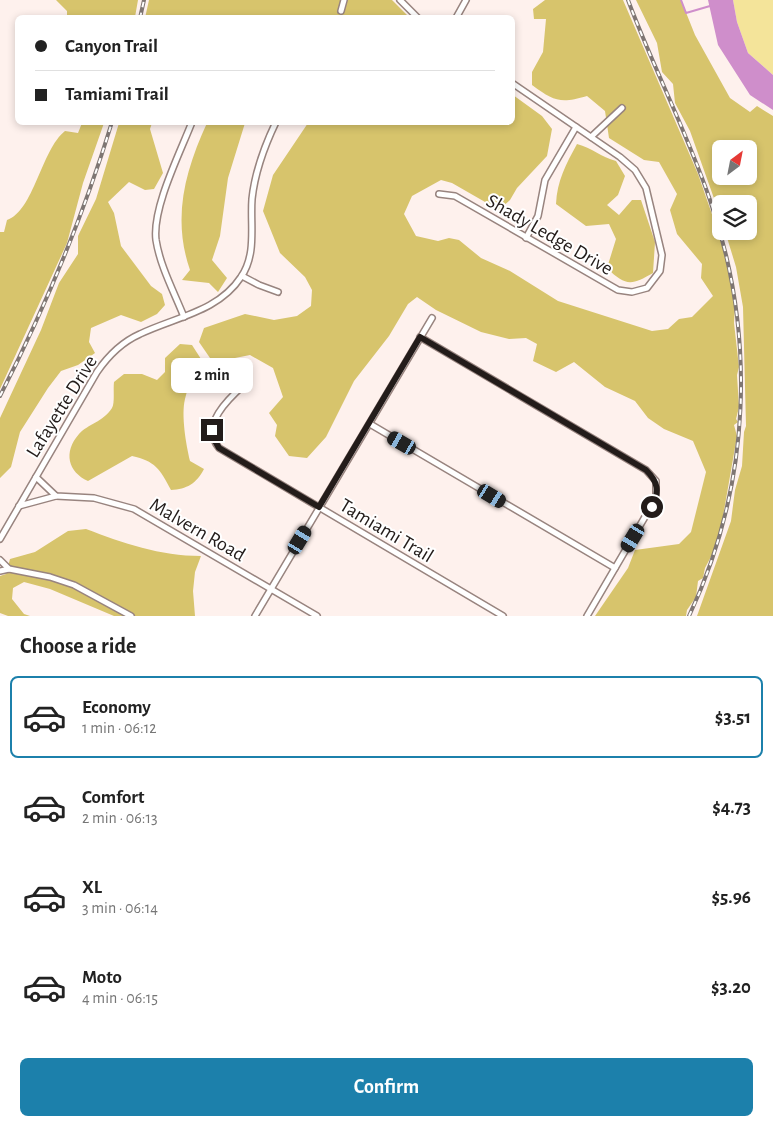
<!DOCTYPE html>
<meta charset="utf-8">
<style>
:root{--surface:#fff;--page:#f2f2f2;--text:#222;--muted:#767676;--line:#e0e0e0;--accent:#1c80ab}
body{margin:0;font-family:"Alegreya Sans",sans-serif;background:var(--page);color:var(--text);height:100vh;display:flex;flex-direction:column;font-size:19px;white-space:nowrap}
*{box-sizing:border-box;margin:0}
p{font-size:16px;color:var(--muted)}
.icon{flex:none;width:28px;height:28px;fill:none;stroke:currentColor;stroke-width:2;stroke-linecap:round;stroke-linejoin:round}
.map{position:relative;height:616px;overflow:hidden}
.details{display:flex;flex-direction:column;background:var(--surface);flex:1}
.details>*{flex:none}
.top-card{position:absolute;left:15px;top:15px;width:500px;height:110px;border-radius:8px;box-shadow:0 2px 8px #0003;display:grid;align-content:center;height:110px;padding:0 20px;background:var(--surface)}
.needle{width:32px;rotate:32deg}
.fabs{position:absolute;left:712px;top:140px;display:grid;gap:10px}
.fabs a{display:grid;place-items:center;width:45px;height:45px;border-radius:8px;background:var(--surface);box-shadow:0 2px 8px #0003;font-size:25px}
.end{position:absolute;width:22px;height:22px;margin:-11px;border:6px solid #231c1a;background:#fff;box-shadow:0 0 0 2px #fff}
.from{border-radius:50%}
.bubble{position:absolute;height:35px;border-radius:8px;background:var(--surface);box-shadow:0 2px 8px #0003;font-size:16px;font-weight:700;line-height:35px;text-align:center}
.car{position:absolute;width:15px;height:30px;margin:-15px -8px;border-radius:6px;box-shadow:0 0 4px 1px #0007;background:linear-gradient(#222 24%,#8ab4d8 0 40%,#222 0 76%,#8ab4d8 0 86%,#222 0)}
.top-card b{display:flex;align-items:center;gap:18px;height:48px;font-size:19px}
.top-card b+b{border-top:1px solid var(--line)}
.top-card i{width:12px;height:12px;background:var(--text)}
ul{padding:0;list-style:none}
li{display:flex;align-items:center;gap:15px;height:82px;margin:0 10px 8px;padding:0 10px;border:2px solid transparent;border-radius:8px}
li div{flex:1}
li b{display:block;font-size:19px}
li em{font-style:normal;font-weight:700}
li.active{border-color:var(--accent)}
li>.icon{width:45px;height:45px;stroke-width:1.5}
h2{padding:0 20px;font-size:22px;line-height:60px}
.cta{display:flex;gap:10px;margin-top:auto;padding:10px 20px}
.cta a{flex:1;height:58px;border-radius:8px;background:var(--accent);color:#fff;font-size:20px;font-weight:700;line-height:58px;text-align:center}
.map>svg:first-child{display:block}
.green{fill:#f4e49a}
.forest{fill:#d7c46c;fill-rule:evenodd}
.water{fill:#cf8ecb}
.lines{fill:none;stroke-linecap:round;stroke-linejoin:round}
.stream{stroke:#cf8ecb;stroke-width:2}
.street-casing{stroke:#98847f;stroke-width:8}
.street{stroke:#fff;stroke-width:5}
.rail-casing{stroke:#7f7673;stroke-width:4}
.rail{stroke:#fff;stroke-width:2;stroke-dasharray:5.5;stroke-linecap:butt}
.route{stroke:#231c1a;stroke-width:6}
.labels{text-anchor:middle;stroke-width:4;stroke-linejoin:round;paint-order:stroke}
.street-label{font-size:20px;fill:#231c1a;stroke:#fff}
</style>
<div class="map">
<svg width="773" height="616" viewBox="0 0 773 616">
<rect width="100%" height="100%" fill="#fef1ed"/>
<path class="green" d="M733,0H773V75L748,53L737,22Z"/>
<g class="forest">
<path d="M56,0H138L135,17L67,18V11Z"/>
<path d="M149,0H392L409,17L145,18Z"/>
<path d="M545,0H623L698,174L723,246L735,306L734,323L739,367L737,375L739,407L736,419L738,422L734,425L737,436L721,528L714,551L705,568L703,578L698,581L696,597L687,610L686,616H595L628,568L635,550L679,544L691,532L706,472L693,441L664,429L648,418L635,401L605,387L574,362L556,372L533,361L537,344L526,338L509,339L481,332L436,310L417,297L408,304L389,336L354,381L326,437L307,458L289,456L275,436L277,425L269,413L283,397L273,368L250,355L225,360L210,358L199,342L204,328L245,314L274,320L297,316L311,306L312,290L305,277L280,253L263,211L273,175L308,123L512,122L513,95L542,116L552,129L547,156L517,188L510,200L499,210L452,183L441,180L412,196L404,214L416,236L438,241L449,238L459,240L481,258L510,271L558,301L652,331L668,329L679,319L692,317L713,296L701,278L702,264L677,234L670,210L677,194L659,162L644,160L609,138L605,111L587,96C560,104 554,101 532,85V72L543,52L546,19H534L533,9Z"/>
<path d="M636,0H681L695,35L730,98L750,112L757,106L773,116V616H697L731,521L735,490L742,466L744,432L746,426L743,307L736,267L725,231H749V204H721V218L690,131L675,103L673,84L662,72L657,43ZM721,149H749V176H721Z"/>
<path d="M82,123H104L83,183L67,243L0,389V232H4L7,220C34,211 41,150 65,131L78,133Z"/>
<path d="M119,123H152L150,129L163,173L154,189L145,190L129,182L108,202L114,213L121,246L151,286L162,294L165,305L157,314L141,322L121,315L91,328L89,342L95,353L78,365L61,371L48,388L20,432L11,467L0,478V418L41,330L59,283L78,254V236L96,199Z"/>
<path d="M207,123H245L228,178L220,236L212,260L227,278L218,292L209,283L182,280L190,270C172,218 185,171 207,123Z"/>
<path d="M577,144C592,148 601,157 616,161L625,176L618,195L607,205L619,215L632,200H641L655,242L653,273C632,285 626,287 607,268L616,239L609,224L586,226L556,204C557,181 566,164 577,144Z"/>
<path d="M180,344L192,345L201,359C199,374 188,384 185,399C181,415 186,444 190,461L204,469C196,484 187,489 171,490C160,469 155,461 132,456L88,481C68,472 63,452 79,434C88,424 103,422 112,408C115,403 113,389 114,382L124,374H142L157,380L165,372V358Z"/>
<path d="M86,529C123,543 160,556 201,556L195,572L193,591L195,616H114L50,589L24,582L13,588L12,599L24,614L30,616H8L0,613V576L6,574L10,559L35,552L68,531Z"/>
</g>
<path class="water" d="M708,0H733L737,22L748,53L773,75V110L750,95L718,45Z"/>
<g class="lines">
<path class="stream" d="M681,0L686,13L710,6"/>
<g class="street-casing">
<g id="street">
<path d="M400,0L418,18"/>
<path d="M341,11L344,0"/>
<path d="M456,18L466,0"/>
<path d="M591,137L622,108"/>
<path d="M439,194L455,196L618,290L632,292L647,288L660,271L662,255L646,188L635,170L620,157L512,83"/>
<path d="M526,238L538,216L545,180L576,127"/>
<path d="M242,276L259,285L278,292"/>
<path d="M184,317C174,292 160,266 156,240C152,208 180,153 192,122"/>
<path d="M420,337L646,470L656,481V498L587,616"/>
<path d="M245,384C228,399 200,425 219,448L503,616"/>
<path d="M370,424L615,568"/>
<path d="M36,477L56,496L94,498L134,509L317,616"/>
<path d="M19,506L56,496"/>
<path d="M0,539L97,372C108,356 122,342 140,334C175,317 218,312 241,277C257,254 250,225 252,199C255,171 264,147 276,122"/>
<path d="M0,560L9,569L50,577L74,585L131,616"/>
<path d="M0,571L9,569"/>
<path d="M255,616L432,318"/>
</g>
</g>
<use href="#street" class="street"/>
<g class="rail-casing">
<g id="rail">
<path d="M628,0C653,67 687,132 710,200C757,336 751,485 689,616"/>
<path d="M140,18L144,0"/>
<path d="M0,396C45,308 83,217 112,122"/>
</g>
</g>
<use href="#rail" class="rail"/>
</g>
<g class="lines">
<path class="route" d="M212,430V436L219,448L319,507L420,337L646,470C658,482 660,491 652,507"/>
</g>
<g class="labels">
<g class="street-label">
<text transform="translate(550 234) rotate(30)" y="7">Shady Ledge Drive</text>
<text transform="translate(61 406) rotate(-58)" y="7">Lafayette Drive</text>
<text transform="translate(198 529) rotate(30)" y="7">Malvern Road</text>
<text transform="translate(387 530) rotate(31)" y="7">Tamiami Trail</text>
</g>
</g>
</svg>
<div class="fabs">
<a><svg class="needle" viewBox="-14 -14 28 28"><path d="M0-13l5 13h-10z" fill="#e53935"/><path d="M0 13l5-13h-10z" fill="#767676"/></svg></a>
<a><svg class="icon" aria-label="layers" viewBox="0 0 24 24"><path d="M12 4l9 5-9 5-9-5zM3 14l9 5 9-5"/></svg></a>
</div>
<i class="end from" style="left:652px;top:507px"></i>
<i class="end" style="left:212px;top:430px"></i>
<div class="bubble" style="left:171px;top:358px;width:82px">2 min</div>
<i class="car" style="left:402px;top:443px;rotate:300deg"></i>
<i class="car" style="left:492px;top:496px;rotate:121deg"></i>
<i class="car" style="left:633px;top:538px;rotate:211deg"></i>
<i class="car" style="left:300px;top:540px;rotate:31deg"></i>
<div class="top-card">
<b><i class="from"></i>Canyon Trail</b>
<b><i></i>Tamiami Trail</b>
</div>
</div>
<section class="details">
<h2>Choose a ride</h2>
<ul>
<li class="active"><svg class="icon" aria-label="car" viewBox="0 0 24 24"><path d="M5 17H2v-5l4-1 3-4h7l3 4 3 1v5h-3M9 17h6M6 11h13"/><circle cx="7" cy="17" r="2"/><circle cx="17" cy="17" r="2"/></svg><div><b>Economy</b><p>1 min · 06:12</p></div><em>$3.51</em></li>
<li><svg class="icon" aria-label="car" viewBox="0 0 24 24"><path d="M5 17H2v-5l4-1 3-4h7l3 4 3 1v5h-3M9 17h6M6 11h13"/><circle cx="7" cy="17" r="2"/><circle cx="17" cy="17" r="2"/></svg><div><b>Comfort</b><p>2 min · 06:13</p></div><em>$4.73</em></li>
<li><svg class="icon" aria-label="car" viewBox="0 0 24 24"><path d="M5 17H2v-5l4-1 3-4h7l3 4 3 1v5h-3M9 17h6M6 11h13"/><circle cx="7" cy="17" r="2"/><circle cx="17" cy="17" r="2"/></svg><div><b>XL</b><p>3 min · 06:14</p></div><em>$5.96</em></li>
<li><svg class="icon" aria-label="car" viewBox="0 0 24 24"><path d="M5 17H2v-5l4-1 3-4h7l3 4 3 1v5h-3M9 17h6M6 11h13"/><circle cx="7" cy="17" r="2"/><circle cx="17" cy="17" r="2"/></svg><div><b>Moto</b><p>4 min · 06:15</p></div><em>$3.20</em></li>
</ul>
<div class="cta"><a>Confirm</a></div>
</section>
